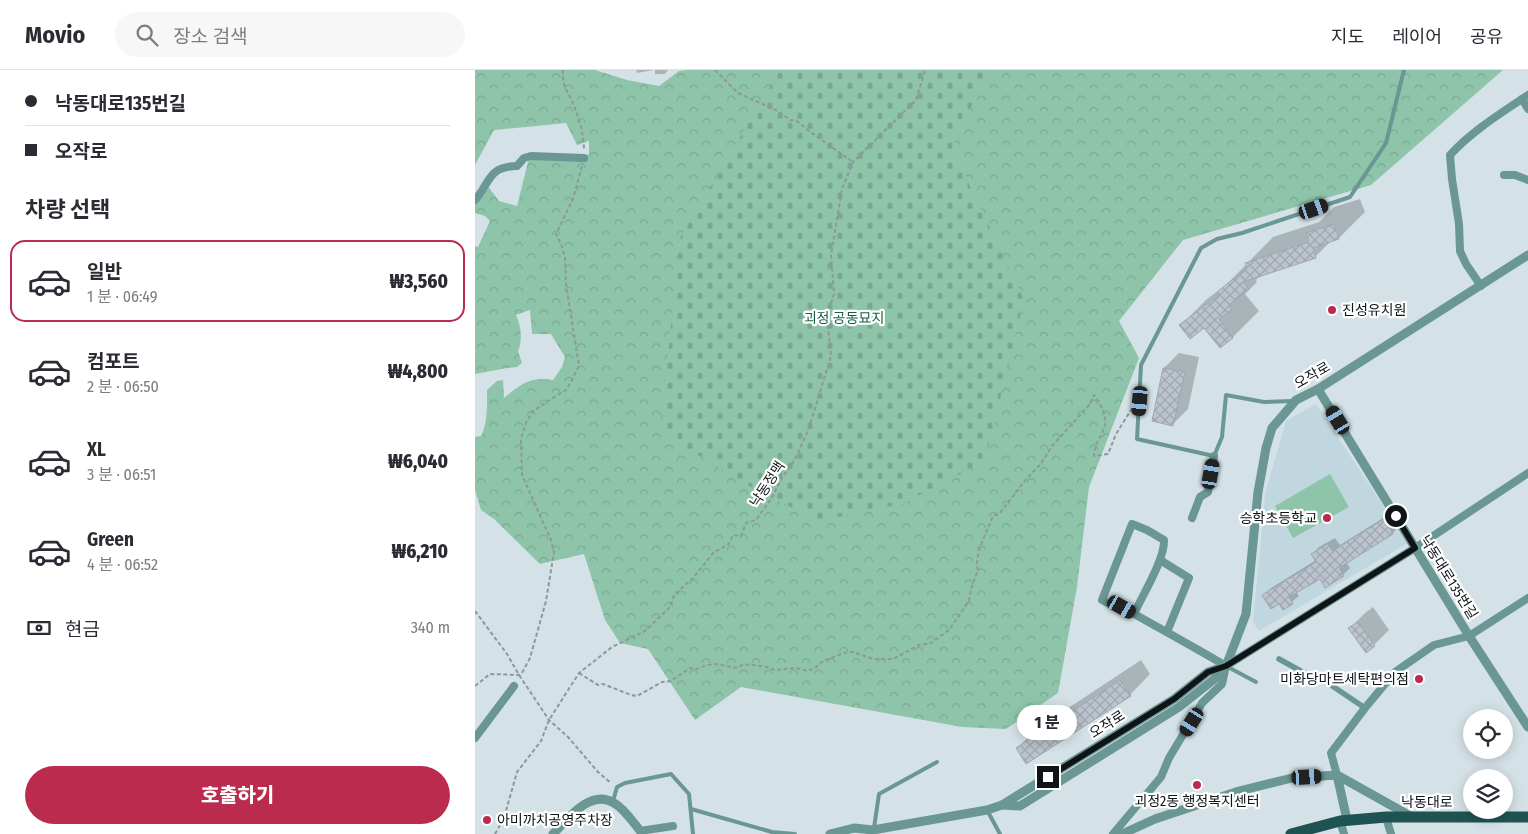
<!DOCTYPE html>
<html lang="ko">
<meta charset="utf-8">
<style>
:root{--surface:#fff;--page:#f7f7f7;--text:#2b2b33;--muted:#7c7c81;--line:#e1e1e2;--accent:#bb2b4e}
body{margin:0;font-family:"Fira Sans Condensed","Noto Sans KR",sans-serif;background:var(--page);color:var(--text);height:100vh;display:flex;flex-direction:column;font-size:19px;white-space:nowrap}
*{box-sizing:border-box;margin:0}
p{font-size:16px;color:var(--muted)}
.icon{flex:none;width:28px;height:28px;fill:none;stroke:currentColor;stroke-width:2;stroke-linecap:round;stroke-linejoin:round}
.map{position:relative;flex:1;overflow:hidden}
.sheet{display:flex;flex-direction:column;background:var(--surface);width:475px}
.sheet>*{flex:none}
.top-card{display:grid;align-content:center;height:110px;padding:0 25px;background:var(--surface)}
.buttons{position:absolute;left:988px;top:639px;display:grid;gap:10px}
.buttons a{display:grid;place-items:center;width:50px;height:50px;border-radius:50%;background:var(--surface);box-shadow:0 2px 12px #0003;font-size:25px}
.end{position:absolute;width:22px;height:22px;margin:-11px;border:6px solid #0f1416;background:#fff;box-shadow:0 0 0 2px #fff}
.from{border-radius:50%}
.bubble{position:absolute;height:35px;border-radius:18px;background:var(--surface);box-shadow:0 2px 12px #0003;font-size:16px;font-weight:800;line-height:35px;text-align:center}
.car{position:absolute;width:15px;height:30px;margin:-15px -8px;border-radius:6px;box-shadow:0 0 4px 1px #0007;background:linear-gradient(#222 24%,#8ab4d8 0 40%,#222 0 76%,#8ab4d8 0 86%,#222 0)}
.top-card b{display:flex;align-items:center;gap:18px;height:48px;font-size:19px}
.top-card b+b{border-top:1px solid var(--line)}
.top-card i{width:12px;height:12px;background:var(--text)}
ul{padding:0;list-style:none}
li{display:flex;align-items:center;gap:15px;height:82px;margin:0 10px 8px;padding:0 15px;border:2px solid transparent;border-radius:15px}
li div{flex:1}
li b{display:block;font-size:19px}
li em{font-style:normal;font-weight:800}
li.active{border-color:var(--accent)}
li>.icon{width:45px;height:45px;stroke-width:1.5}
h2{padding:0 25px;font-size:22px;line-height:60px}
.pay{display:flex;align-items:center;gap:12px;height:55px;padding:0 25px;font-size:19px}
.pay p{margin-inline-start:auto}
.button{display:flex;gap:10px;margin-top:auto;padding:10px 25px}
.button a{flex:1;height:58px;border-radius:30px;background:var(--accent);color:#fff;font-size:20px;font-weight:800;line-height:58px;text-align:center}
header{display:flex;align-items:center;gap:30px;box-sizing:border-box;height:70px;padding:0 25px;background:var(--surface);border-bottom:1px solid var(--line)}
header strong{font-size:24px}
nav{display:flex;gap:28px;margin-inline-start:auto;font-size:18px}
.search{width:350px;height:45px;background:var(--page);display:flex;align-items:center;gap:12px;box-sizing:border-box;padding:0 18px;border-radius:28px;color:var(--muted);font-size:19px}
main{display:flex;flex:1;min-height:0}
.map>svg:first-child{display:block}
.built{fill:#c1d7df}
.green{fill:#8ec5aa}
.forest{fill:url(#forest-crowns)}
.cemetery{fill:url(#cemetery-stones)}
.shadow{fill:#0003}
.building{fill:url(#building-cross-hatch);stroke:#9fa7b1}
.lines{fill:none;stroke-linecap:round;stroke-linejoin:round}
.path{stroke:#8d989c;stroke-width:2;stroke-dasharray:4 2.5;stroke-linecap:butt}
.service{stroke:#6a9694;stroke-width:4}
.pedestrian{stroke:#6a9694;stroke-width:5.5}
.minor{stroke:#6a9694;stroke-width:8}
.tertiary{stroke:#6a9694;stroke-width:9}
.primary{stroke:#1f5351;stroke-width:11}
.route{stroke:#0f1416;stroke-width:6}
.poi-dot{fill:#bb2b4e;stroke:#fff;stroke-width:2}
.labels{text-anchor:middle;stroke-width:4.5;stroke-linejoin:round;paint-order:stroke}
.poi-label{font-size:14px;fill:#0f1416;stroke:#fff;text-anchor:start}
.park-label{font-size:14px;fill:#195e43;stroke:#fff}
.street-label{font-size:14px;fill:#0f1416;stroke:#fff}
</style>
<header>
<strong>Movio</strong>
<div class="search"><svg class="icon" aria-label="search" viewBox="0 0 24 24"><circle cx="10" cy="10" r="6"/><path d="M15 15l6 6"/></svg>장소 검색</div>
<nav><a>지도</a><a>레이어</a><a>공유</a></nav>
</header>
<main>
<section class="sheet">
<div class="top-card">
<b><i class="from"></i>낙동대로135번길</b>
<b><i></i>오작로</b>
</div>
<h2>차량 선택</h2>
<ul>
<li class="active"><svg class="icon" aria-label="car" viewBox="0 0 24 24"><path d="M5 17H2v-5l4-1 3-4h7l3 4 3 1v5h-3M9 17h6M6 11h13"/><circle cx="7" cy="17" r="2"/><circle cx="17" cy="17" r="2"/></svg><div><b>일반</b><p>1 분 · 06:49</p></div><em>₩3,560</em></li>
<li><svg class="icon" aria-label="car" viewBox="0 0 24 24"><path d="M5 17H2v-5l4-1 3-4h7l3 4 3 1v5h-3M9 17h6M6 11h13"/><circle cx="7" cy="17" r="2"/><circle cx="17" cy="17" r="2"/></svg><div><b>컴포트</b><p>2 분 · 06:50</p></div><em>₩4,800</em></li>
<li><svg class="icon" aria-label="car" viewBox="0 0 24 24"><path d="M5 17H2v-5l4-1 3-4h7l3 4 3 1v5h-3M9 17h6M6 11h13"/><circle cx="7" cy="17" r="2"/><circle cx="17" cy="17" r="2"/></svg><div><b>XL</b><p>3 분 · 06:51</p></div><em>₩6,040</em></li>
<li><svg class="icon" aria-label="car" viewBox="0 0 24 24"><path d="M5 17H2v-5l4-1 3-4h7l3 4 3 1v5h-3M9 17h6M6 11h13"/><circle cx="7" cy="17" r="2"/><circle cx="17" cy="17" r="2"/></svg><div><b>Green</b><p>4 분 · 06:52</p></div><em>₩6,210</em></li>
</ul>
<div class="pay"><svg class="icon" aria-label="cash" viewBox="0 0 24 24"><path d="M3 7h18v10H3z"/><circle cx="12" cy="12" r="2"/></svg>현금<p>340 m</p></div>
<div class="button"><a>호출하기</a></div>
</section>
<div class="map">
<svg width="1053" height="764" viewBox="0 0 1053 764">
<defs>
<pattern id="forest-crowns" width="20" height="18" patternUnits="userSpaceOnUse" patternTransform="scale(1.25)"><rect width="20" height="18" fill="#8ec5aa"/><path d="M2 6a3 3 0 1 1 6 0M12 15a3 3 0 1 1 6 0" fill="none" stroke="#79a892"/></pattern>
<pattern id="cemetery-stones" width="16" height="16" patternUnits="userSpaceOnUse" patternTransform="scale(1.25)"><rect width="16" height="16" fill="#8ec5aa"/><path d="M2 7V4a2 2 0 0 1 4 0v3zM10 15v-3a2 2 0 0 1 4 0v3z" fill="#79a892"/></pattern>
<pattern id="building-cross-hatch" width="8" height="8" patternUnits="userSpaceOnUse" patternTransform="scale(1.25)"><rect width="8" height="8" fill="#bbc3cd"/><path d="M0 0l8 8M0 8l8-8" fill="none" stroke="#a0a7af"/></pattern>
</defs>
<rect width="100%" height="100%" fill="#d4e2e7"/>
<path class="built" d="M841,334L933,473L784,561L778,552L790,424L811,351Z"/>
<path class="green" d="M855,404L874,437L818,468L800,436Z"/>
<path class="forest" d="M0,0H120L152,10L184,16L204,1L212,0H1028L896,115L708,170L644,251L664,288L614,417L602,517L583,623L531,659L487,657L266,617L220,650L173,579L145,573L130,550L109,484L65,494L19,449L6,440L0,420V367L6,366C13,352 12,335 12,320L22,311L28,310L29,328C46,314 55,306 78,310L87,297L90,287L76,264H57L55,240L41,245C46,255 48,270 43,281L47,293L42,297L32,298L0,304V176L3,177L15,151L10,146L0,143V134L12,115L24,131L42,136L54,88L105,90L114,84V71L102,75L91,53L19,60L0,95Z"/>
<path class="cemetery" d="M305,0H513L477,78L549,230L510,391L427,434L343,451L274,416L185,362L205,168Z"/>
<g class="shadow">
<path d="M161,0H179L162,3Z"/>
<path d="M180,0H193L190,4H180Z"/>
<path d="M885,129L890,142L864,168L856,171L841,186L787,204L781,210L782,212L770,224L784,241L758,267L746,277L729,256L706,255L732,229L751,215L798,167L844,152L859,137Z"/>
<path d="M704,283L724,287L713,339L698,354L689,298Z"/>
<path d="M916,443L924,456L918,463L871,492L875,498L868,505L845,507L821,521L824,526L808,539L804,532L789,525L796,518L841,490L837,484L844,477L860,468L865,475Z"/>
<path d="M898,537L914,560L899,575L875,558L890,543Z"/>
<path d="M666,590L675,604L655,625L542,678L563,658Z"/>
</g>
<g class="building">
<path d="M859,154L864,169L838,178L841,188L768,212L774,219L754,235L757,239L744,249L758,268L745,278L729,258L715,269L704,255L744,225L742,222L772,198L770,193L834,172L831,163Z"/>
<path d="M688,298L710,302L698,356L677,351Z"/>
<path d="M909,449L918,464L864,498L869,506L850,518L845,509L814,527L818,534L808,540L804,534L796,539L787,525L841,492L836,484L853,474L857,481Z"/>
<path d="M883,552L900,576L891,583L873,558Z"/>
<path d="M645,610L656,626L551,694L541,678Z"/>
</g>
<g class="lines">
<g class="path">
<path d="M88,0C87,19 94,22 100,38C105,51 109,66 109,81"/>
<path d="M240,0L263,23L303,41L315,50L322,51L334,61L378,92"/>
<path d="M0,541L32,584L44,605L74,650L93,667L123,702L136,713"/>
<path d="M104,603L123,615L128,614L156,625L162,626L187,612L196,611L215,598L222,599L232,595L242,594L261,598L269,594L292,597L300,600L321,598L332,601L340,598L348,591L369,583L377,582L399,589H418L444,575L456,573L474,560L494,531L496,519L503,500C498,487 513,459 518,446L525,443L552,408L565,395L577,376L615,334L619,325C625,333 632,345 630,355C627,366 619,374 619,386L633,384L641,364L656,340"/>
<path d="M0,616L15,604L44,605L47,603L55,588L71,531L79,482L76,470L47,405L46,369L51,353L58,341L92,319L104,296L91,214L90,187L86,174L81,164L98,129L107,96"/>
<path d="M20,764L29,748L42,702L66,671L74,650L104,603L137,577L170,561L195,537L199,525L218,508L239,482L253,475L258,465L266,466L271,453L281,450L296,429L308,406L319,391L333,361L356,286L352,246L359,224L356,185L367,119L378,92L441,30L450,0"/>
</g>
<g class="service">
<path d="M818,331L789,332L751,325L747,367L739,386L662,369L666,295L726,178L742,169L767,163L875,127L911,73L929,0"/>
<path d="M751,596L781,612"/>
<path d="M138,731L142,717L150,713L196,704L214,724L218,764"/>
<path d="M216,739L297,762L320,764"/>
<path d="M512,740L525,764"/>
<path d="M399,758L404,724L462,692"/>
</g>
<path class="pedestrian" d="M804,589L842,610L844,607L890,638"/>
<g class="minor">
<path d="M1047,29L1053,39"/>
<path d="M1029,105H1040L1053,110"/>
<path d="M0,130C16,112 12,97 42,96L49,88L56,86L109,88"/>
<path d="M1006,216L991,194L985,181L984,154L977,109L975,85C997,61 1026,43 1053,25"/>
<path d="M717,448L725,427L733,422L739,386"/>
<path d="M685,490L714,508L692,562"/>
<path d="M659,544C667,526 690,489 689,470L672,460L657,454L627,530L642,538L647,537C682,557 717,576 751,596"/>
<path d="M751,596L940,478L1053,403"/>
<path d="M0,668L39,616"/>
<path d="M862,705L856,683L890,638L920,602L959,575L994,566L1053,528"/>
<path d="M911,747L916,764"/>
<path d="M865,751L869,764"/>
<path d="M165,761L198,756"/>
<path d="M638,764L686,707L694,688L727,633L747,614L751,596"/>
</g>
<g class="tertiary">
<path d="M843,319L994,566L1053,657"/>
<path d="M862,705L872,750"/>
<path d="M527,735L545,736L704,637L742,607L751,596L771,544L783,422L791,378L797,358L821,330L843,319L1053,185"/>
<path d="M78,764C92,750 115,718 139,733C150,739 159,754 168,764"/>
<path d="M355,764L379,758L398,760L512,740L527,735L699,629L733,602L751,596"/>
<path d="M647,764L680,749L764,721L817,708L862,705L937,747"/>
</g>
<path class="primary" d="M816,764L865,751L911,747H1053"/>
</g>
<g class="lines">
<path class="route" d="M573,707L699,629L733,602L751,596L940,478L921,446"/>
</g>
<g class="poi-dot">
<circle cx="857" cy="240" r="5"/>
<circle cx="852" cy="448" r="5"/>
<circle cx="944" cy="609" r="5"/>
<circle cx="722" cy="715" r="5"/>
<circle cx="12" cy="750" r="5"/>
</g>
<g class="labels">
<g class="poi-label">
<text x="867" y="245">진성유치원</text>
<text x="842" y="453" text-anchor="end">승학초등학교</text>
<text x="934" y="614" text-anchor="end">미화당마트세탁편의점</text>
<text x="722" y="736" text-anchor="middle">괴정2동 행정복지센터</text>
<text x="22" y="755">아미까치공영주차장</text>
</g>
<g class="park-label">
<text x="369" y="253">괴정 공동묘지</text>
</g>
<g class="street-label">
<text transform="translate(837 305) rotate(-30)" y="5">오작로</text>
<text transform="translate(292 414) rotate(-57)" y="5">낙동정맥</text>
<text transform="translate(974 507) rotate(58)" y="5">낙동대로135번길</text>
<text transform="translate(632 654) rotate(-32)" y="5">오작로</text>
<text x="952" y="737">낙동대로</text>
</g>
</g>
</svg>
<div class="buttons">
<a><svg class="icon" aria-label="locate" viewBox="0 0 24 24"><circle cx="12" cy="12" r="6"/><path d="M12 2v4M12 18v4M2 12h4M18 12h4"/></svg></a>
<a><svg class="icon" aria-label="layers" viewBox="0 0 24 24"><path d="M12 4l9 5-9 5-9-5zM3 14l9 5 9-5"/></svg></a>
</div>
<i class="end from" style="left:921px;top:446px"></i>
<i class="end" style="left:573px;top:707px"></i>
<div class="bubble" style="left:542px;top:635px;width:60px">1 분</div>
<i class="car" style="left:839px;top:139px;rotate:71deg"></i>
<i class="car" style="left:665px;top:331px;rotate:185deg"></i>
<i class="car" style="left:863px;top:350px;rotate:329deg"></i>
<i class="car" style="left:736px;top:404px;rotate:10deg"></i>
<i class="car" style="left:647px;top:537px;rotate:120deg"></i>
<i class="car" style="left:717px;top:652px;rotate:212deg"></i>
<i class="car" style="left:832px;top:707px;rotate:87deg"></i>
</div>
</main>
